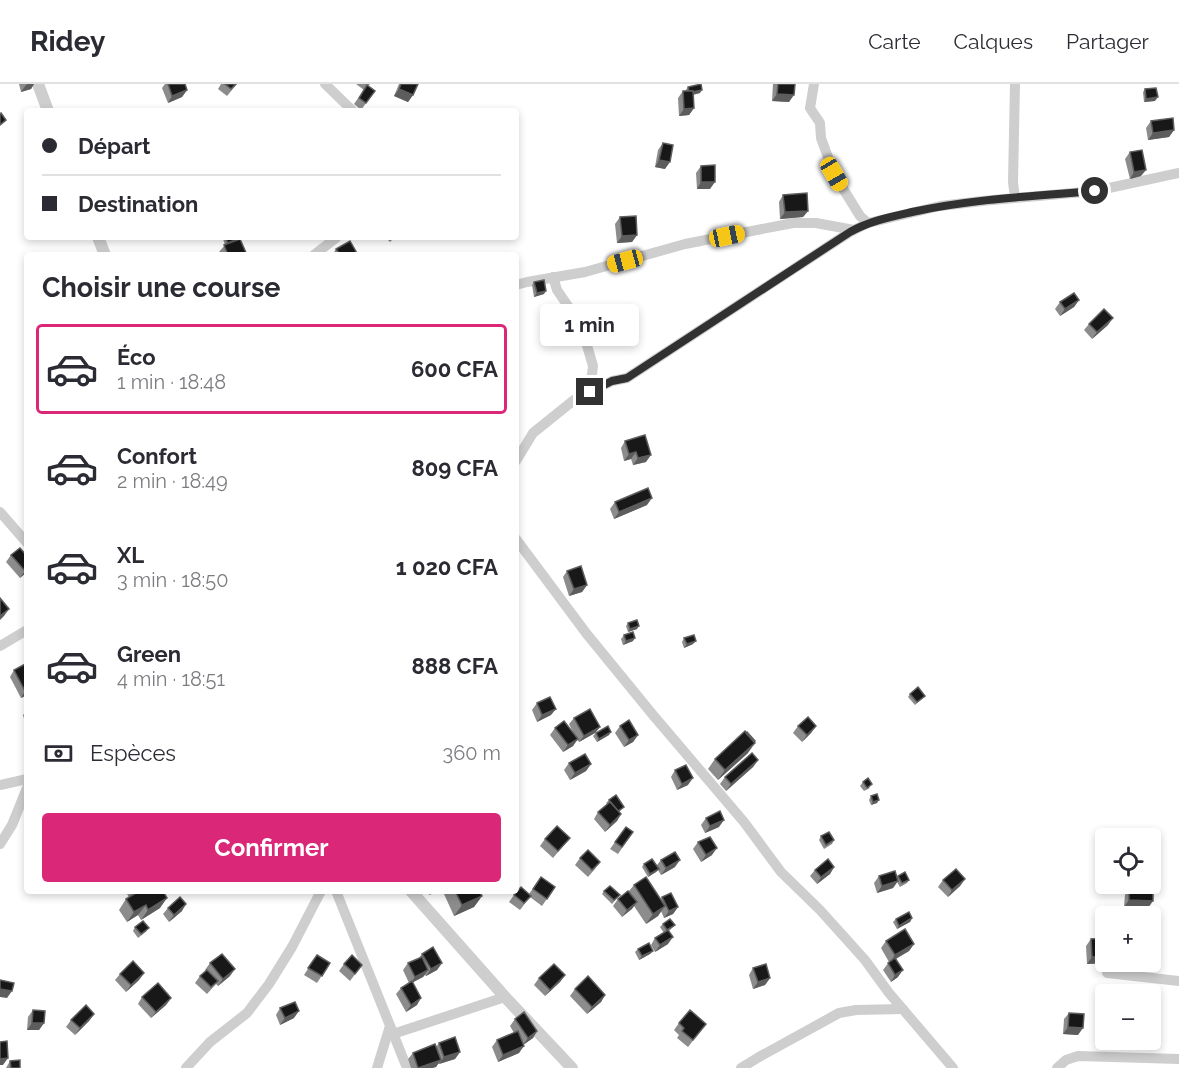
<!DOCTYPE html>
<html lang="fr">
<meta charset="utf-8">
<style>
:root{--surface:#fff;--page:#f2f2f3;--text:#2b2b33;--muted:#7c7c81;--line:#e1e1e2;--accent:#db2777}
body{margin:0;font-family:Raleway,sans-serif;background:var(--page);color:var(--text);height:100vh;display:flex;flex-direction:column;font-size:22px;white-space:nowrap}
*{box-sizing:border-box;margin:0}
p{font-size:20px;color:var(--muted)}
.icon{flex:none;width:33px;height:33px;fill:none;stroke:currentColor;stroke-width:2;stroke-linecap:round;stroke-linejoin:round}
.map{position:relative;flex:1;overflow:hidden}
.details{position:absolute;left:24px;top:168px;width:495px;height:642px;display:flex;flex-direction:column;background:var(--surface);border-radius:6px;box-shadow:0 3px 9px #0003}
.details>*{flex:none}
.banner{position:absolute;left:24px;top:24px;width:495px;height:132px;border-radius:6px;box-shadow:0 3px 9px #0003;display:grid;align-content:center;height:132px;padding:0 18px;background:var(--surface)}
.controls{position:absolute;left:1095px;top:744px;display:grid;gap:12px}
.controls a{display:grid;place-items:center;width:66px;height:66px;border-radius:6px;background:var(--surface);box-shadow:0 3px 9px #0003;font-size:30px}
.end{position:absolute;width:27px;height:27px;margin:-14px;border:8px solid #313131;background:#fff;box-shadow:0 0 0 3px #fff}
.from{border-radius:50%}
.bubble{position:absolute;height:42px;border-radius:6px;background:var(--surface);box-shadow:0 3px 9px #0003;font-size:20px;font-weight:700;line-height:42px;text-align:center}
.car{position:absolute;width:18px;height:36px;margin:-18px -9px;border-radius:8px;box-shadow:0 0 4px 2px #0007;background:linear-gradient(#f5c518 24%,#345 0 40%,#f5c518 0 76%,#345 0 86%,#f5c518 0)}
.banner b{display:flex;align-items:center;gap:21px;height:57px;font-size:22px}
.banner b+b{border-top:2px solid var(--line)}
.banner i{width:15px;height:15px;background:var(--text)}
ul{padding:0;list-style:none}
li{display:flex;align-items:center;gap:18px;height:90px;margin:0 12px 9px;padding:0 6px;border:3px solid transparent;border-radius:6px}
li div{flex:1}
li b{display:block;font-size:22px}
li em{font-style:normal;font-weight:700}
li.current{border-color:var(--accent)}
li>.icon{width:54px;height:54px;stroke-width:1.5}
h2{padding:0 18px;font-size:27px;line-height:72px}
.pay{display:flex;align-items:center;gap:15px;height:66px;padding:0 18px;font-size:22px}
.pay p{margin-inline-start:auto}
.action{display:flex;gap:12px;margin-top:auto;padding:12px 18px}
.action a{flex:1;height:69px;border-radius:6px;background:var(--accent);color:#fff;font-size:24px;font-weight:700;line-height:69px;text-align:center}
header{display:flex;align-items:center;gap:36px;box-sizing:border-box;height:84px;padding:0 30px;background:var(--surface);border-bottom:2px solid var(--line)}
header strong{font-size:28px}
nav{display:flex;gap:33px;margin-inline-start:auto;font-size:21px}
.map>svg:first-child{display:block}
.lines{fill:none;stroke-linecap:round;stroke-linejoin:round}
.minor{stroke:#cecece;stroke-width:10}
.tertiary{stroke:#cecece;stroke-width:12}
.wall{fill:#8c8c8c}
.shaded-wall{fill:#5d5d5d}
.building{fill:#181818;stroke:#5d5d5d;stroke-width:1.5}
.route{stroke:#313131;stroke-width:8}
</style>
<header>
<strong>Ridey</strong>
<nav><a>Carte</a><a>Calques</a><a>Partager</a></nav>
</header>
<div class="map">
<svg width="1179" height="984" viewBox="0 0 1179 984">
<rect width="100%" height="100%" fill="#fff"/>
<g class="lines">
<g class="minor">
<path d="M325,0L353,27"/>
<path d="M814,0L810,24L820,39L821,54L834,90L860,132L868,139"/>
<path d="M1015,114L1013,98L1015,0"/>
<path d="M314,171L337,153"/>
<path d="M553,193L557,206L581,241L593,282L590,308"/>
<path d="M516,201L527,198L585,188L685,160L793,139H816L854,146"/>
<path d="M516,377L533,349L574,316L612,297L627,294L850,148L868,139L940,122L982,117L1095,107L1179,89"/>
<path d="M0,428L27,459"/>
<path d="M516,455L586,549L653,631L744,738L781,788L820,826L865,876L889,909L953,984"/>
<path d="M0,562L27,546"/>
<path d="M0,701L27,695"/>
<path d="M0,760L12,741L27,704"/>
<path d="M336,807L407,984"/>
<path d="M1107,889L1179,897"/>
<path d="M393,950L505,913"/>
<path d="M186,984L210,958L247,929L269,900L292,863L321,807"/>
<path d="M377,984L390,942"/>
<path d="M741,984L759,973L839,929L856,926L903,925"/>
<path d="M1057,984L1066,976L1078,972L1179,975"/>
</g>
<g class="tertiary">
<path d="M38,0L48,27"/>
<path d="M98,153L105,171"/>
<path d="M411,807L505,913L572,984"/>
</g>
</g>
<g class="wall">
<path d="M19,0H34L31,5L21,8Z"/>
<path d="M165,0H185L187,6L182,13L168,19L162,4Z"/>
<path d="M221,0H237L227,12L218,5Z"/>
<path d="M356,0H370L368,2L375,7L361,26L354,20L364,6Z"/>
<path d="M399,0H418L413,11L408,18L394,12Z"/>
<path d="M773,0H795L789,18L772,17Z"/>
<path d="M688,3L700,9L693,11L694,24L689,31L679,32L678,14L683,7H685Z"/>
<path d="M1145,5L1155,17L1144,18L1143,8Z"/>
<path d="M1151,37L1174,46L1169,53L1148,56L1146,44Z"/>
<path d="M663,59L665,85L655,83L658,66Z"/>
<path d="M1130,68L1141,92L1130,95L1125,75Z"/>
<path d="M701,82L710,105H697L696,89Z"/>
<path d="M783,111L808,127L803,133L780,135L779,118Z"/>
<path d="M620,133L637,151L632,158L617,159L615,140Z"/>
<path d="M224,153H238L247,171H221L219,168L225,161L223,155Z"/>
<path d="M385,153H395L390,158Z"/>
<path d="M336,165L358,171H332Z"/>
<path d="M534,198L544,210L534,213L532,201Z"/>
<path d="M1079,216L1074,223L1060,232L1055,225L1060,218Z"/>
<path d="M1089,240L1108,241L1092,255L1084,246Z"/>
<path d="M625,357L646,378L633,381L631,375L624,377L621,364Z"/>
<path d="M615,418L647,421L614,435L610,425Z"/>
<path d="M27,465V488L20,494L6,478L11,471L24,468Z"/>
<path d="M567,487L587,501L582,508L569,512L563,493Z"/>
<path d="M628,539L637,545L628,548L626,542Z"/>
<path d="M624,551L633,557L623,561L621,555Z"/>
<path d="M684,554L693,560L684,564L682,558Z"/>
<path d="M14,586L27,611L21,614L10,593Z"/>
<path d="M910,610L922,615L915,621L908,613Z"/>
<path d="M537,619L551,631L537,638L532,626Z"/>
<path d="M27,626V646L23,631Z"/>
<path d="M574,634L600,643L595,649L579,658L577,655L573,662L563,668L550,651L555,644L575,652L569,640Z"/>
<path d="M620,642L638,651L633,658L624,663L615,649Z"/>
<path d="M798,642H816L811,649L802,658L793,649Z"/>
<path d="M596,649L609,651L597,658L593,652Z"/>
<path d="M748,669L718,696L708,685L715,675Z"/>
<path d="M758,676L753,683L726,707L720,700L725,693Z"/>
<path d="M569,679L591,680L586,687L570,696L564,686Z"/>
<path d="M675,686L688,701L677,706L671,693Z"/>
<path d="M863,698L870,704L864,707L860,702Z"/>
<path d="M871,712L877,719L871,721L869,716Z"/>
<path d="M609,716L624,723L619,728L621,730L617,737L605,748L594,735L598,728L607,720L606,719Z"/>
<path d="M706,734L719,743L705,749L701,741Z"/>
<path d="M626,743L633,748L618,770L610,765Z"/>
<path d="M821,752L834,756L832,760L824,765L819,756Z"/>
<path d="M570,754L553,774L540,762L545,755Z"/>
<path d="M698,758L712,771L701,778L693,765Z"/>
<path d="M580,774L600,778L595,785L588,793L575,781Z"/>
<path d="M661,776L675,783L661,791L658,786L656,788L648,793L642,783L644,780L657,781Z"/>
<path d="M834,783L830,790L817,800L810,792L815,786Z"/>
<path d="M879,792L897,793L898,792L909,796L907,799L900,803L897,798L893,804L877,809L874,799Z"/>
<path d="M541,793L555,803L542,822L530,813L520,826L509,818L514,811L529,810Z"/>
<path d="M965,795L960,802L948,813L938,803L943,796Z"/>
<path d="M634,801L661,815L662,813L678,823L673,830L664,834L661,827L658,832L646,840L634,822L622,833L613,822L618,815L629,807Z"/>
<path d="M1129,804L1148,824L1124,823L1125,811Z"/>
<path d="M129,807H163L160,824L141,836L138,831L127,838L119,826L126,815L129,813L127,810Z"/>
<path d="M447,807H479L482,812L474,823L454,832L444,810Z"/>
<path d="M604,807L620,811L612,820L602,810Z"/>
<path d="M168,824L182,827L169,838L163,830Z"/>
<path d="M912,834L910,838L897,845L893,838L896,835Z"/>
<path d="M663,840L675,841L669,847L668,860L655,868L651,861L655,854L664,849L660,843Z"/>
<path d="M135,843L147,847L138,854L133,847Z"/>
<path d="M1091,855L1106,878L1105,879L1087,880L1086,862Z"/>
<path d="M886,857L914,860L909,867L896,875L898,893L891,898L883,886L889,878L881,864Z"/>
<path d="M638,865L653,867L650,870L639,876L635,868Z"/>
<path d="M422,870L442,879L437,886L426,892L425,891L423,893L412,898L417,921L406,928L396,910L401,904L409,899L403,886L408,879L418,875Z"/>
<path d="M317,871L330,879L317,899L304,891Z"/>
<path d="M210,879L230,892L218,902L216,900L207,910L195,899L200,892L206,887L205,886Z"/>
<path d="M344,880L362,881L350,897L339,887Z"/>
<path d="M753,884L770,894L765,901L753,905L749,891Z"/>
<path d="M144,889L139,896L126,908L115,896L120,890Z"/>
<path d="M565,891L560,898L545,912L534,901L539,894Z"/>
<path d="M575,905L605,911L601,918L587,930L570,912Z"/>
<path d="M142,913L171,914L166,921L151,934L138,920Z"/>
<path d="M280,924L294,934L280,941L276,931Z"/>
<path d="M33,926L44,939L39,946H27L28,933Z"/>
<path d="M1069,929L1078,951L1063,950L1064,935Z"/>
<path d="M94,930L89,937L75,951L66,943L71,936Z"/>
<path d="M515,935L537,947L533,954L523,961L519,969L498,978L492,963L497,956L514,949L510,942Z"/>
<path d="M679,939L706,940L688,963L677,954L679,951L674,946Z"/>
<path d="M439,959L460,968L455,975L439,980L438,979L436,983L432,984H411L408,975L413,969L436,963Z"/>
<path d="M10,977L20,984H6Z"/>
</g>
<g class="shaded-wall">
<path d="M28,0H34L31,5L21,8L26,1Z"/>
<path d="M399,5L413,11L408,18L394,12Z"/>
<path d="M187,6L182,13L168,19L172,12Z"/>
<path d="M702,6L700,9L687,12L689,9Z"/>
<path d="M777,10L794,11L789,18L772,17Z"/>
<path d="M1158,13L1155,17L1144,18L1146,15Z"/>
<path d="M694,24L689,31L679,32L684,25Z"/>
<path d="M1174,46L1169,53L1148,56L1153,49Z"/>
<path d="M659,76L670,78L665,85L655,83Z"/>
<path d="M1146,86L1141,92L1130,95L1134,88Z"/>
<path d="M701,98H715L710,105H697Z"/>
<path d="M808,127L803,133L780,135L785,128Z"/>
<path d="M637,151L632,158L617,159L622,152Z"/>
<path d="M546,207L544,210L534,213L537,209Z"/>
<path d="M1079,216L1074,223L1060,232L1065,225Z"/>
<path d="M1113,234L1108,241L1092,255L1097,248Z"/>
<path d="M636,368L631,375L624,377L629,370Z"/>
<path d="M651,371L646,378L633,381L638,374Z"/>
<path d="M652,414L647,421L614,435L619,428Z"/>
<path d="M27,485V488L20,494L25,487Z"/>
<path d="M587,501L582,508L569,512L574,505Z"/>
<path d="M9,525L4,532L0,536V532Z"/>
<path d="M639,542L637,545L628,548L630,545Z"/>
<path d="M635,554L633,557L623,561L626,557Z"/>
<path d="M696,557L693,560L684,564L687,560Z"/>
<path d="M25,607H27V611L21,614Z"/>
<path d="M556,625L551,631L537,638L542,631Z"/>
<path d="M816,642L811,649L802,658L807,651Z"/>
<path d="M600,643L595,649L579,658L584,652Z"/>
<path d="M611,648L609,651L597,658L599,655Z"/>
<path d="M638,651L633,658L624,663L629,656Z"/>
<path d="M578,655L573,662L563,668L568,661Z"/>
<path d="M755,659L748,669L718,696L725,686Z"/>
<path d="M758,676L753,683L726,707L731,700Z"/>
<path d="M591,680L586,687L570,696L575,689Z"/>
<path d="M693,694L688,701L677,706L682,700Z"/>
<path d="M879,716L877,719L871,721L873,718Z"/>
<path d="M621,730L617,737L605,748L610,741Z"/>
<path d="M724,736L719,743L705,749L710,742Z"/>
<path d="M717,764L712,771L701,778L706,771Z"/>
<path d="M680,776L675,783L661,791L666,784Z"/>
<path d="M834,783L830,790L817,800L821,793Z"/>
<path d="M659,785L656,788L648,793L650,790Z"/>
<path d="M965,795L960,802L948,813L952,806Z"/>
<path d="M898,797L893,804L877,809L882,802Z"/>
<path d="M432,807H439L429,811Z"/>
<path d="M482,812L474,823L454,832L462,821Z"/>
<path d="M167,814L160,824L141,836L148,826Z"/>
<path d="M1129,816L1153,817L1148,824L1124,823Z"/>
<path d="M637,818L632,825L622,833L627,826Z"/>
<path d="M186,820L182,827L169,838L174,831Z"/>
<path d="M146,821L138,831L127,838L134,828Z"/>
<path d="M665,822L658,832L646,840L653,830Z"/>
<path d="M678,823L673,830L664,834L669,827Z"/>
<path d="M912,834L910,838L897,845L899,842Z"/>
<path d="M673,853L668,860L655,868L660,861Z"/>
<path d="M914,860L909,867L890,878L895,871Z"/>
<path d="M653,867L650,870L639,876L642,872Z"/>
<path d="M1106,872V878L1105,879L1087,880L1092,873Z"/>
<path d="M442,879L437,886L426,892L431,885Z"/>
<path d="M235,885L230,892L218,902L223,895Z"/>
<path d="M428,886L423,893L410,900L415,893Z"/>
<path d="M903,886L898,893L891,898L895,891Z"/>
<path d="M144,889L139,896L126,908L131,901Z"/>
<path d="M565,891L560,898L545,912L550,906Z"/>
<path d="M770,894L765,901L753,905L758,898Z"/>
<path d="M0,905L12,907L7,914L0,913Z"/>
<path d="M605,911L601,918L587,930L592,923Z"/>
<path d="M171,914L166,921L151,934L156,928Z"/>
<path d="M421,914L417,921L406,928L411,921Z"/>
<path d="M299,927L294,934L280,941L285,934Z"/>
<path d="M94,930L89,937L75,951L80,944Z"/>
<path d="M32,939H44L39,946H27Z"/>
<path d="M1068,943L1083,944L1078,951L1063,950Z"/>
<path d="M537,947L533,954L523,961L528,954Z"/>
<path d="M524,962L519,969L498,978L503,971Z"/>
<path d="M460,968L455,975L439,980L444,973Z"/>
<path d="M8,974L3,981H0V975Z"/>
<path d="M441,976L436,983L432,984H418Z"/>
</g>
<g class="building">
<path d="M168,0H185L187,6L172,12Z"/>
<path d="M225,0H236L231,5Z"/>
<path d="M401,0H418L413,11L399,5Z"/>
<path d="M701,0L702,6L693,8V7H689L688,3Z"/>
<path d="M778,0H795L794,11L777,10Z"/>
<path d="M367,1L375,7L366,19L359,14Z"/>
<path d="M1156,4L1158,13L1146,15L1145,5Z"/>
<path d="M683,7H693L694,24L684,25Z"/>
<path d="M1,29L6,36L0,41V30Z"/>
<path d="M1173,34L1174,46L1153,49L1151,37Z"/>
<path d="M663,59L673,61L670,78L659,76Z"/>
<path d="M1142,66L1146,86L1134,88L1130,68Z"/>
<path d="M715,81V98H701V82Z"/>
<path d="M807,109L808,127L785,128L783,111Z"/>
<path d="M636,132L637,151L622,152L620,133Z"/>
<path d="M225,153H238L239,154L228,159Z"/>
<path d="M240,155L247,171H228L224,161Z"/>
<path d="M350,157L358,171H340L336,165Z"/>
<path d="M544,196L546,207L537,209L534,198Z"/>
<path d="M1074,209L1079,216L1065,225L1060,218Z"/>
<path d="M1104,225L1113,234L1097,248L1089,240Z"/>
<path d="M645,351L651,371L638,374L636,368L629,370L625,357Z"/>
<path d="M648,404L652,414L619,428L615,418Z"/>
<path d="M20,464L27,472V485L25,487L11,471Z"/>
<path d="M27,465V472L24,468Z"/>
<path d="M581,482L587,501L574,505L567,487Z"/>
<path d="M0,514L9,525L0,532Z"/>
<path d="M637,536L639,542L630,545L628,539Z"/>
<path d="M633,548L635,554L626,557L624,551Z"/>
<path d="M694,551L696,557L687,560L684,554Z"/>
<path d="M27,579V607H25L14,586Z"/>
<path d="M918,603L925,612L917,618L910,610Z"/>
<path d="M550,613L556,625L542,631L537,619Z"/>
<path d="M590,625L600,643L584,652L574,634Z"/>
<path d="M808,633L816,642L807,651L798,642Z"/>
<path d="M629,636L638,651L629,656L620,642Z"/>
<path d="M564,637L578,655L568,661L555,644Z"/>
<path d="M608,642L611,648L599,655L596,649Z"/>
<path d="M745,647L755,659L725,686L715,675Z"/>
<path d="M747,648L755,657L754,658L746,649Z"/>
<path d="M752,669L758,676L731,700L725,693Z"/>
<path d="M585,670L591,680L575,689L569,679Z"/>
<path d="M686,681L693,694L682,700L675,686Z"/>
<path d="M868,694L872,700L867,704L863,698Z"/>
<path d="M877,710L879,716L873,718L871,712Z"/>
<path d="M616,711L624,723L618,727L609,716Z"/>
<path d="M610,718L621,730L610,741L598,728Z"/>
<path d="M720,727L724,736L710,742L706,734Z"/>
<path d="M557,742L570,754L558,767L545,755Z"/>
<path d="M626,743L633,748L622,763L615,758Z"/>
<path d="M829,748L834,756L826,761L821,752Z"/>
<path d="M710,753L717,764L706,771L698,758Z"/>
<path d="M588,766L600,778L592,786L580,774Z"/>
<path d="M675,768L680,776L666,784L661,776Z"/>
<path d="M652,775L659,785L650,790L644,780Z"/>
<path d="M828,775L834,783L821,793L815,786Z"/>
<path d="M956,785L965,795L952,806L943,796Z"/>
<path d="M895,787L898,797L882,802L879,792Z"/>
<path d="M905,788L909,796L902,799L898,792Z"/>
<path d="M541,793L555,803L547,815L533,805Z"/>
<path d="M646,793L665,822L653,830L634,801Z"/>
<path d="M610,802L620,811L614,816L604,807Z"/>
<path d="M521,803L531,812L524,819L514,811Z"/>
<path d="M1129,804L1153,805V817L1129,816Z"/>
<path d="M139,807H163L167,814L148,826L146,821L134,828L126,815Z"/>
<path d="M455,807H479L482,812L462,821Z"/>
<path d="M628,807L637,818L627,826L618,815Z"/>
<path d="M671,809L678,823L669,827L662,813Z"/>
<path d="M180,813L186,820L174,831L168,824Z"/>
<path d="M1151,825V834L1150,832H1137V826Z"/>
<path d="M909,828L912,834L899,842L896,835Z"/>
<path d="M670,835L675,841L667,846L663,840Z"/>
<path d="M143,837L149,844L141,850L135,843Z"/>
<path d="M905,845L914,860L895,871L886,857Z"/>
<path d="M668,846L673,853L660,861L655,854Z"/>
<path d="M1106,854V872L1092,873L1091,855Z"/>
<path d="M649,859L653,867L642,872L638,865Z"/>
<path d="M433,863L442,879L431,885L422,870Z"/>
<path d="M222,870L235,885L223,895L210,879Z"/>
<path d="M317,871L330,879L322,892L308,884Z"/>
<path d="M352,871L362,881L355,890L344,880Z"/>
<path d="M422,873L428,886L415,893L408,879Z"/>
<path d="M895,874L903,886L895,891L888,879Z"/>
<path d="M133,877L144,889L131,901L120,890Z"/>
<path d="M554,880L565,891L550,906L539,894Z"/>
<path d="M766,880L770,894L758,898L753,884Z"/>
<path d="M207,886L218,897L211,903L200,892Z"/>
<path d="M588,892L605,911L592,923L575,905Z"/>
<path d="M0,896L14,899L12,907L0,905Z"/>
<path d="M412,897L421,914L411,921L401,904Z"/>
<path d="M158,899L171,914L156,928L142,913Z"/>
<path d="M295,918L299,927L285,934L280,924Z"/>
<path d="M86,921L94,930L80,944L71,936Z"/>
<path d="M33,926L45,927L44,939H32Z"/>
<path d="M690,926L706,940L693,956L682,947L684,944L679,939Z"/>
<path d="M524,928L537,947L528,954L515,935Z"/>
<path d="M1069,929L1084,930L1083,944L1068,943Z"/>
<path d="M518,947L524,962L503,971L497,956Z"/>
<path d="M455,953L460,968L444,973L439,959Z"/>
<path d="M7,957L8,974L0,975V958Z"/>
<path d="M435,960L441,976L418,984L413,969Z"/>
<path d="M20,976V984H11L10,977Z"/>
</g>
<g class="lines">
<path class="route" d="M590,308L612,297L627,294L850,148C870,137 890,133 912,128C972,115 1034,112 1095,107"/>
</g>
</svg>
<div class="controls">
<a><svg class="icon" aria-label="locate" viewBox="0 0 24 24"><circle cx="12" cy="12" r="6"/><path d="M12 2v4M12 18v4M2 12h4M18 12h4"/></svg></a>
<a>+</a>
<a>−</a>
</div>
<i class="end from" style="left:1095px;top:107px"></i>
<i class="end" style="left:590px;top:308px"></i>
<div class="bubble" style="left:540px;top:220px;width:99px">1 min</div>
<i class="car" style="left:834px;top:90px;rotate:150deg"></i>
<i class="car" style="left:727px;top:152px;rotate:78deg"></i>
<i class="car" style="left:625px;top:177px;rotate:255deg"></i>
<div class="banner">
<b><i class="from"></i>Départ</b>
<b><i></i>Destination</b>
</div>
<section class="details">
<h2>Choisir une course</h2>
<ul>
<li class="current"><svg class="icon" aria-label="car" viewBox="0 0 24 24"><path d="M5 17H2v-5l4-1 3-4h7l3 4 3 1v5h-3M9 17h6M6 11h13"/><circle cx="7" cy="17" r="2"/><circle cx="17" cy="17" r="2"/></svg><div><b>Éco</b><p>1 min · 18:48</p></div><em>600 CFA</em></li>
<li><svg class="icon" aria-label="car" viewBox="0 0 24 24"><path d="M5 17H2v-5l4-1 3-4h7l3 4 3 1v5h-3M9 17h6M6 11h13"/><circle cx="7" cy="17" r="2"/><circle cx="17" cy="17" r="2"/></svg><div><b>Confort</b><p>2 min · 18:49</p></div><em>809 CFA</em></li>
<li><svg class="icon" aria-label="car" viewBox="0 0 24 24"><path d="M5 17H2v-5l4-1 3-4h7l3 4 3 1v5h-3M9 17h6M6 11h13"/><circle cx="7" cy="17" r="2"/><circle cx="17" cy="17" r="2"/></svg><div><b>XL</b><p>3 min · 18:50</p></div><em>1 020 CFA</em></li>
<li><svg class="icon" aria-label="car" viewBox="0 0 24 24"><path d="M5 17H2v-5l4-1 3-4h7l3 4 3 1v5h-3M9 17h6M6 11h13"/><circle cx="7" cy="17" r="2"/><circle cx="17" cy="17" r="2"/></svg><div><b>Green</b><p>4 min · 18:51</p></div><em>888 CFA</em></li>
</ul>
<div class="pay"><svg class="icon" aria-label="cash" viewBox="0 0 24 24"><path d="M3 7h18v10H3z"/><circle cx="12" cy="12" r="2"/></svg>Espèces<p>360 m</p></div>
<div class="action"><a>Confirmer</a></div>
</section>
</div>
